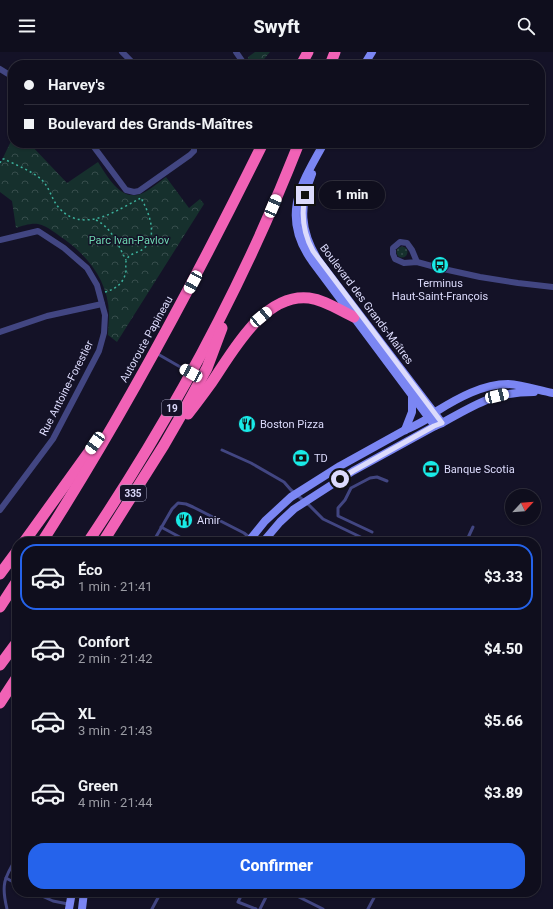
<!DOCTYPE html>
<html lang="fr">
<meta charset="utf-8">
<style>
:root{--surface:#0f0e1d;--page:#1d1c2a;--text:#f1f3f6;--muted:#9b9ca4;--line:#2f2e3b;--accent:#2563eb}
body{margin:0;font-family:Roboto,sans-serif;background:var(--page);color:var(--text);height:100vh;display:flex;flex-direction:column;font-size:15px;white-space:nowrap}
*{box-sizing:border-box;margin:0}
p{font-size:13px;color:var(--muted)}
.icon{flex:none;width:22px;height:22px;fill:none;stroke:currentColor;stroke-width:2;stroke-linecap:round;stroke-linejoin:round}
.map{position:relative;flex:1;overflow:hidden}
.drawer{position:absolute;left:12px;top:485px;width:529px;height:360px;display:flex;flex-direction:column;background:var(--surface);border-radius:16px;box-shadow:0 1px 3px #0004,0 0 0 1px var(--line)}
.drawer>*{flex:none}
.guide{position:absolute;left:8px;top:8px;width:537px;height:88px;border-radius:16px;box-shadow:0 1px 3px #0004,0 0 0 1px var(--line);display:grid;align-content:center;height:88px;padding:0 16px;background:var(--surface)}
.needle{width:26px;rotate:64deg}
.tools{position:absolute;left:505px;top:437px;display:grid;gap:8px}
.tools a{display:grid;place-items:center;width:36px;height:36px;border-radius:50%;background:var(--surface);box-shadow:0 1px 3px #0004,0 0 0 1px var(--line);font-size:20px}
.end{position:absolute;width:18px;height:18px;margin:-9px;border:5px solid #dcdbfc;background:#111;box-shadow:0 0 0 2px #111}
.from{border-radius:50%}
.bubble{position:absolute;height:28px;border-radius:14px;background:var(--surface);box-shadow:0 1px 3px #0004,0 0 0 1px var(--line);font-size:13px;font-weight:800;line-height:28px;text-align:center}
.car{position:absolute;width:12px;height:24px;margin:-12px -6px;border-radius:5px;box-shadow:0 0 3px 1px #0007;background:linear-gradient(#fff 24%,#345 0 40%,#fff 0 76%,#345 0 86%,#fff 0)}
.guide b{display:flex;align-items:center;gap:14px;height:38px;font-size:15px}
.guide b+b{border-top:1px solid var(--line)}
.guide i{width:10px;height:10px;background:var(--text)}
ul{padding:7px 0 0;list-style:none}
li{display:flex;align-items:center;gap:12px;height:66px;margin:0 8px 6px;padding:0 8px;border:2px solid transparent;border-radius:16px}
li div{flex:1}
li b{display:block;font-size:15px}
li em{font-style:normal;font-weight:800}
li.on{border-color:var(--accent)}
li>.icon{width:36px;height:36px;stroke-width:1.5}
.action{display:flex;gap:8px;margin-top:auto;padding:8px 16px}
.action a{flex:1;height:46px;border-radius:16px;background:var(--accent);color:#fff;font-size:16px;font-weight:800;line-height:46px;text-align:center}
header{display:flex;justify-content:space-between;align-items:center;height:52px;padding:0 16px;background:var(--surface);font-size:18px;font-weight:800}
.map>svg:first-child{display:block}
.grass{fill:url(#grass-dots)}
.forest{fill:url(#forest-crowns)}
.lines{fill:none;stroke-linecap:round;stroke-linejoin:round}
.path{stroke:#3cb09c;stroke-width:1.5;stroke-dasharray:2 3;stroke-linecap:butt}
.lane{stroke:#424682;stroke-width:3}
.street{stroke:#424682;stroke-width:6}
.secondary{stroke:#7b86f3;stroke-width:8}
.highway{stroke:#f162b6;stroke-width:11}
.route{stroke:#dcdbfc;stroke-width:5}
.labels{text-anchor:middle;stroke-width:3;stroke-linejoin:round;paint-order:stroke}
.shield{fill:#141227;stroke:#a09fbc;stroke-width:1}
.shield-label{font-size:10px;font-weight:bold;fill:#dcdbfc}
.park-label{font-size:11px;fill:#6dd6b0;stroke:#141227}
.poi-label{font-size:11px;fill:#dcdbfc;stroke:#141227;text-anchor:start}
.street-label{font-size:11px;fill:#dcdbfc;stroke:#141227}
</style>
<header><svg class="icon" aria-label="menu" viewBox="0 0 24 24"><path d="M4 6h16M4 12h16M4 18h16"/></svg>Swyft<svg class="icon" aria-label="search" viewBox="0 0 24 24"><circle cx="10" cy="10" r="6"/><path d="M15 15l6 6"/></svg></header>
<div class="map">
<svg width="553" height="857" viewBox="0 0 553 857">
<defs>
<pattern id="grass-dots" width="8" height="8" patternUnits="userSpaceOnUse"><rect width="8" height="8" fill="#16302d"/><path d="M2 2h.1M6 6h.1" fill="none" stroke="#374d4c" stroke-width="1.8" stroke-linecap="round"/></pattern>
<pattern id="forest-crowns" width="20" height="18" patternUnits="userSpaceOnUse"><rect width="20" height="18" fill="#16302d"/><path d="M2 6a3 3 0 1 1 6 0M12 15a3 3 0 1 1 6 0" fill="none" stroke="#374d4c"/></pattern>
</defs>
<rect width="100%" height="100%" fill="#141227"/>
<circle class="grass" cx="402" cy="200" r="5.5"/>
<g class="forest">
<path d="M255,0H270L259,13H248V5Z"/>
<path d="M13,85V91H29L67,131L98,110C108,125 122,153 145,140C152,136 159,130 166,125L189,156L200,147L204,152L117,290L108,283C108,276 109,268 109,261C108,230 89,205 64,187C56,182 48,174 38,172C31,171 22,174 16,176L12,149L0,140V112Z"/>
</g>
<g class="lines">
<g class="path">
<path d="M0,111L2,107H4C16,113 32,119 42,128C50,136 52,149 60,157C84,182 117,158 141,146"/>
<path d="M96,168C112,176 118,193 126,208"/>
<path d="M105,240C116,237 124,231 126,219C126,215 125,210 127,207C130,201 138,201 143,197C159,186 149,160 141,146"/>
</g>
<g class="lane">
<path d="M156,301L189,320"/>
<path d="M222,398L251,411L284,430L291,438L309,453L323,467L371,490"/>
<path d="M161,475L189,490"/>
<path d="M372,480L338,464V456L345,448L351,436L370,426L377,425L387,429"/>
<path d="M153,490L172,457L178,451L186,452L193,455L244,481L249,485"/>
<path d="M466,490L473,475"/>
<path d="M6,826L17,832"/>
<path d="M33,840L53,849L68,852"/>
<path d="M243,840L238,850L256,857"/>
<path d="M289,840L323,857"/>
<path d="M7,857C1,833 4,826 17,805"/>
<path d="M152,857L161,840"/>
<path d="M260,857L267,843L261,840"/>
<path d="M368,857L377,840"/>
</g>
<g class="street">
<path d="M122,0L135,13"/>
<path d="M236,0L245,13"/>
<path d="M0,17L13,25"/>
<path d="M91,91L126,138L134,140L139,139L190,103L194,99V91"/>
<path d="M0,188L38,179L64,196L87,216L97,233L105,263L104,281L99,299L53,387L0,458"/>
<path d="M417,210L412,198L407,191L400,190L393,196V202L395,207L404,211L417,210L439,216L480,225L518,231L553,235"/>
<path d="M0,280L47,264L102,252"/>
</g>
<g class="secondary">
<path d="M364,13L372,0"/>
<path d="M324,91C301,132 280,164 312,209L435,374"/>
<path d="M312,122C299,154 300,179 318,208L442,371"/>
<path d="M405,378L412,360V343"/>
<path d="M248,490L265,469L291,445L340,414L405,378C413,375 420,371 427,367C431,365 433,362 437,359C458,346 483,332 508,332C523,333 538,338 553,341"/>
<path d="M263,490L280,470L294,457L353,419L435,374L442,371C476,352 494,340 534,340"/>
<path d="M69,857L72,840"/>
<path d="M82,857L84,840"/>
</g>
<g class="highway">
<path d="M301,13L308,0"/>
<path d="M330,13L335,0"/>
<path d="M188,362C196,352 204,341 212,330C233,299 264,241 309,246C325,248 339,258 354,265"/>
<path d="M24,490L91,397"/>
<path d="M42,490C124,362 196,227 263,91"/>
<path d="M88,490C172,365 244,231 299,91"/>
<path d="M103,490L164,393L183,360L207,316L222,276"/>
<path d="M0,522L17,499"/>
<path d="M0,555L17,529"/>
<path d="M0,613L17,590"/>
<path d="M0,651L17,625"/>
</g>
</g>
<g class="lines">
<path class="route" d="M305,143C301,163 303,181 313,199L442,371L434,374L353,419L340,427"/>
</g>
<defs>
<g id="bus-disc" transform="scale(0.9)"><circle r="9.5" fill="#19eae7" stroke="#141227"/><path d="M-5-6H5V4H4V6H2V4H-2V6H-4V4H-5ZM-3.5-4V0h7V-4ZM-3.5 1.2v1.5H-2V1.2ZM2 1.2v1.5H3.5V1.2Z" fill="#111"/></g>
<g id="restaurant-disc" transform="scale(0.9)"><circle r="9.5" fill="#19eae7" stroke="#141227"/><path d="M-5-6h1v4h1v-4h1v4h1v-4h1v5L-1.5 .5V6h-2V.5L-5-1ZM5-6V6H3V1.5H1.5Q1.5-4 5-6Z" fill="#111"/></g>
<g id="bank-disc" transform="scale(0.9)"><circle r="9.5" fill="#19eae7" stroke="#141227"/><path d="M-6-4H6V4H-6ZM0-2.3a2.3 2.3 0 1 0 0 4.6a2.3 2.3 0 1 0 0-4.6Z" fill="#111"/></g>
</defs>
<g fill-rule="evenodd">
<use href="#bus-disc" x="440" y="213"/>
<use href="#restaurant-disc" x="247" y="372"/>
<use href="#bank-disc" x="301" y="406"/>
<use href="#bank-disc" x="431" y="417"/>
<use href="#restaurant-disc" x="184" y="468"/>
</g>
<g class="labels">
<g class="shield">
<rect x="162" y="348" width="20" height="16" rx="3"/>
<rect x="120" y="433" width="26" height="16" rx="3"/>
</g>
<g class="shield-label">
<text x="172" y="360">19</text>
<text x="133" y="445">335</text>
</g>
<g class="park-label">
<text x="129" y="192">Parc Ivan-Pavlov</text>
</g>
<g class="poi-label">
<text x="440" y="235" text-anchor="middle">Terminus<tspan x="440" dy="13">Haut-Saint-François</tspan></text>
<text x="260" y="376">Boston Pizza</text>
<text x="314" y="410">TD</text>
<text x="444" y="421">Banque Scotia</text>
<text x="197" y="472">Amir</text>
</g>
<g class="street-label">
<text transform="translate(367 252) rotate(53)" y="4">Boulevard des Grands-Maîtres</text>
<text transform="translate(146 287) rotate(-61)" y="4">Autoroute Papineau</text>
<text transform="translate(66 336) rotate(-63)" y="4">Rue Antoine-Forestier</text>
</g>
</g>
</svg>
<div class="tools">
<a><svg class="needle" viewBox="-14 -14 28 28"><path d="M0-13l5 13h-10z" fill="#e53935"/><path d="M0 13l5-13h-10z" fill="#9b9ca4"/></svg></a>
</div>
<i class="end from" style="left:340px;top:427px"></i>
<i class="end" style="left:305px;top:143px"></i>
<div class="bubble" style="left:319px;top:129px;width:66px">1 min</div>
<i class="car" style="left:273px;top:154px;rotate:23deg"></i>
<i class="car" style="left:193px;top:230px;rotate:208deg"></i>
<i class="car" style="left:261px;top:265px;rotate:50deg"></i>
<i class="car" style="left:191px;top:321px;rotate:299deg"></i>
<i class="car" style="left:497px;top:344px;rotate:77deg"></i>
<i class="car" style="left:95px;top:391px;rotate:215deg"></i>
<div class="guide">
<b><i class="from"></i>Harvey's</b>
<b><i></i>Boulevard des Grands-Maîtres</b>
</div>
<section class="drawer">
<ul>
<li class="on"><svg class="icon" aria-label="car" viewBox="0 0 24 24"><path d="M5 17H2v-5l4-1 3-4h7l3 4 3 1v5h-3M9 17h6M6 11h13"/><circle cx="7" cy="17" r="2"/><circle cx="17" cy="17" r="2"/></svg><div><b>Éco</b><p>1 min · 21:41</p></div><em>$3.33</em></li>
<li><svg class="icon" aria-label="car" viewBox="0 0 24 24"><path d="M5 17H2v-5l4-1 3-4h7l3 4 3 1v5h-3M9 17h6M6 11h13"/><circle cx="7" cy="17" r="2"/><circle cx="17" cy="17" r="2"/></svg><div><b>Confort</b><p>2 min · 21:42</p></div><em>$4.50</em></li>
<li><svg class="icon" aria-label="car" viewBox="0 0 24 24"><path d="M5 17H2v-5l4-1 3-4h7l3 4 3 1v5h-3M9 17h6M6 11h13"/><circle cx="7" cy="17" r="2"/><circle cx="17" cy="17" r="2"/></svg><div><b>XL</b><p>3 min · 21:43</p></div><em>$5.66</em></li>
<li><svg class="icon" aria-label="car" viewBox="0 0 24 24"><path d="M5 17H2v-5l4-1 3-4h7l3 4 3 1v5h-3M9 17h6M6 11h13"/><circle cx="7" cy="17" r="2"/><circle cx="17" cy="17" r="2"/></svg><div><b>Green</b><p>4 min · 21:44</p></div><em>$3.89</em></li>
</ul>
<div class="action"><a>Confirmer</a></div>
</section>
</div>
